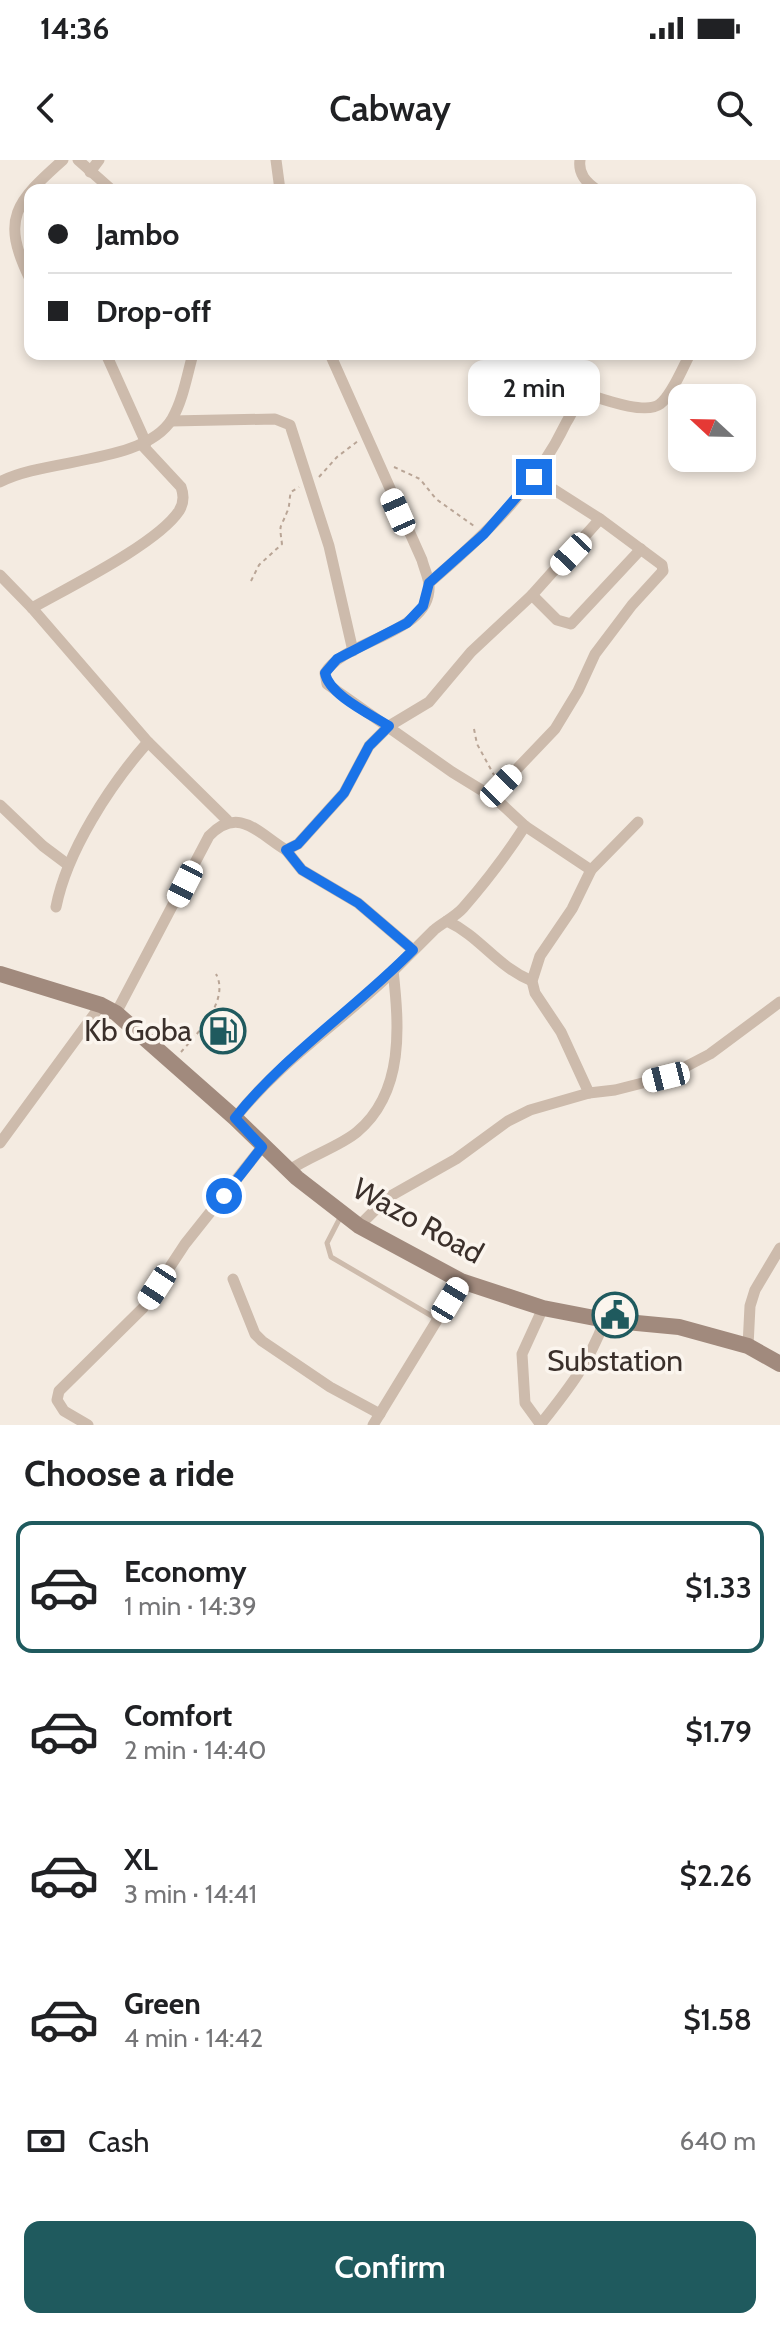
<!DOCTYPE html>
<meta charset="utf-8">
<style>
:root{--surface:#fff;--page:#f6f6f6;--text:#202124;--muted:#757577;--line:#e0e0e0;--accent:#1f5a5e}
body{margin:0;font-family:Cabin,sans-serif;background:var(--page);color:var(--text);height:100vh;display:flex;flex-direction:column;font-size:30px;white-space:nowrap}
*{box-sizing:border-box;margin:0}
p{font-size:26px;color:var(--muted)}
.icon{flex:none;width:44px;height:44px;fill:none;stroke:currentColor;stroke-width:2;stroke-linecap:round;stroke-linejoin:round}
.map{position:relative;height:1265px;overflow:hidden}
.details{display:flex;flex-direction:column;background:var(--surface);flex:1}
.details>*{flex:none}
.banner{position:absolute;left:24px;top:24px;width:732px;height:176px;border-radius:16px;box-shadow:0 4px 12px #0003;display:grid;align-content:center;height:176px;padding:0 24px;background:var(--surface)}
.needle{width:52px;rotate:292deg}
.controls{position:absolute;left:668px;top:224px;display:grid;gap:16px}
.controls a{display:grid;place-items:center;width:88px;height:88px;border-radius:16px;background:var(--surface);box-shadow:0 4px 12px #0003;font-size:40px}
.end{position:absolute;width:36px;height:36px;margin:-18px;border:10px solid #1a73e8;background:#fff;box-shadow:0 0 0 4px #fff}
.from{border-radius:50%}
.bubble{position:absolute;height:56px;border-radius:16px;background:var(--surface);box-shadow:0 4px 12px #0003;font-size:26px;font-weight:600;line-height:56px;text-align:center}
.car{position:absolute;width:24px;height:48px;margin:-24px -12px;border-radius:10px;box-shadow:0 0 6px 2px #0007;background:linear-gradient(#fff 24%,#345 0 40%,#fff 0 76%,#345 0 86%,#fff 0)}
.banner b{display:flex;align-items:center;gap:28px;height:76px;font-size:30px}
.banner b+b{border-top:2px solid var(--line)}
.banner i{width:20px;height:20px;background:var(--text)}
ul{padding:0;list-style:none}
li{display:flex;align-items:center;gap:24px;height:132px;margin:0 16px 12px;padding:0 8px;border:4px solid transparent;border-radius:16px}
li div{flex:1}
li b{display:block;font-size:30px}
li em{font-style:normal;font-weight:600}
li.on{border-color:var(--accent)}
li>.icon{width:72px;height:72px;stroke-width:1.5}
h2{padding:0 24px;font-size:36px;line-height:96px}
.pay{display:flex;align-items:center;gap:20px;height:88px;padding:0 24px;font-size:30px}
.pay p{margin-inline-start:auto}
.action{display:flex;gap:16px;margin-top:auto;padding:16px 24px}
.action a{flex:1;height:92px;border-radius:16px;background:var(--accent);color:#fff;font-size:32px;font-weight:600;line-height:92px;text-align:center}
.status{display:flex;justify-content:space-between;align-items:center;height:56px;padding:0 40px;background:var(--surface);direction:ltr}
.status svg{height:22px;fill:currentColor}
header{display:flex;justify-content:space-between;align-items:center;height:104px;padding:0 24px;background:var(--surface);font-size:36px;font-weight:600}
.map>svg:first-child{display:block}
.lines{fill:none;stroke-linecap:round;stroke-linejoin:round}
.path{stroke:#b9a596;stroke-width:2;stroke-dasharray:4 4;stroke-linecap:butt}
.service{stroke:#cdbbac;stroke-width:5}
.minor{stroke:#cdbbac;stroke-width:11}
.secondary{stroke:#a18a7d;stroke-width:16}
.route{stroke:#1a73e8;stroke-width:10}
.labels{text-anchor:middle;stroke-width:7;stroke-linejoin:round;paint-order:stroke}
.poi-label{font-size:30px;fill:#3b302b;stroke:#fbf5ee;text-anchor:end}
.street-label{font-size:30px;fill:#3b302b;stroke:#fbf5ee}
</style>
<div class="status"><b>14:36</b><svg viewBox="0 0 49 12"><path d="M0 12V9h3v3zM5 12V6h3v6zM10 12V3h3v9zM15 12V0h3v12zM26 1h20v11H26zM47 4h2v5h-2z"/></svg></div>
<header><svg class="icon" aria-label="back" viewBox="0 0 24 24"><path d="M15 5l-7 7 7 7"/></svg>Cabway<svg class="icon" aria-label="search" viewBox="0 0 24 24"><circle cx="10" cy="10" r="6"/><path d="M15 15l6 6"/></svg></header>
<div class="map">
<svg width="780" height="1265" viewBox="0 0 780 1265">
<rect width="100%" height="100%" fill="#f4ebe1"/>
<g class="lines">
<g class="path">
<path d="M394,307L420,319L436,339L474,366"/>
<path d="M319,317L337,297L358,281"/>
<path d="M251,421L259,405L282,384C279,362 280,370 287,352C290,347 289,338 291,332L299,327"/>
<path d="M474,569L477,584L494,615"/>
<path d="M181,892C198,873 230,840 216,814"/>
</g>
<path class="service" d="M342,1054L327,1083L331,1097L437,1159"/>
<g class="minor">
<path d="M78,0L112,30"/>
<path d="M276,0L280,30"/>
<path d="M580,0C578,14 586,22 597,30"/>
<path d="M90,12L99,0"/>
<path d="M30,119C0,58 16,42 63,0"/>
<path d="M106,194L146,283"/>
<path d="M330,194L422,400C424,408 428,416 429,424C433,474 345,479 325,513L327,524L452,612L496,639L525,666L591,710"/>
<path d="M580,232C597,237 645,256 660,244C672,235 683,207 690,194"/>
<path d="M171,261L275,259L290,265L329,386L353,491"/>
<path d="M0,322C45,298 145,304 172,259C183,240 187,215 193,194"/>
<path d="M0,415L32,448L148,582L227,660L225,664"/>
<path d="M429,423C483,377 535,328 566,263C572,253 579,240 578,229L540,199L538,194"/>
<path d="M532,435L557,460L571,464L641,389"/>
<path d="M32,448C69,427 157,384 179,351C184,343 184,335 181,327L142,285"/>
<path d="M491,636L555,569L578,531L595,494L632,445L663,411L662,405L600,359L534,317"/>
<path d="M0,645L43,686L67,704"/>
<path d="M286,690L302,710L358,743L413,790"/>
<path d="M56,747C67,691 110,625 148,582"/>
<path d="M447,761C481,777 496,806 532,821"/>
<path d="M116,853L209,676C239,645 259,674 286,690L298,684L344,633L369,586L389,566L429,542L471,492L532,435L600,359"/>
<path d="M589,933L561,872L535,833L532,821L540,796L572,749L591,710L638,662"/>
<path d="M235,958C279,903 336,865 386,818C402,802 418,786 434,770C443,762 454,758 463,748C484,724 507,694 525,666"/>
<path d="M0,983L101,845"/>
<path d="M288,1011C309,996 339,987 357,972C405,932 399,865 393,810"/>
<path d="M359,1066L387,1038L456,999L508,961L530,950L589,933L615,930L666,917L710,894L780,842"/>
<path d="M233,1119L255,1174L262,1181L330,1227L380,1254"/>
<path d="M748,1186L750,1146L755,1130L780,1088"/>
<path d="M88,1265L64,1251L57,1240L59,1231L143,1148L185,1084L262,987"/>
<path d="M373,1265L461,1121"/>
<path d="M540,1265C570,1227 587,1206 605,1160"/>
<path d="M541,1265L525,1243L522,1194L543,1148"/>
</g>
<path class="secondary" d="M0,814L101,845L116,853L235,958L297,1018L359,1066L461,1121L543,1148L605,1160L679,1167L748,1186L780,1204"/>
</g>
<g class="lines">
<path class="route" d="M224,1036L262,987L235,958C286,894 356,848 413,790L358,743L302,710L286,690L298,684L344,633L369,586L389,566C370,554 329,535 325,513L337,499L407,463L423,446L429,423L484,374L534,317"/>
</g>
<defs>
<g id="fuel-ring" transform="scale(2.3)"><circle r="9.5" fill="#fbf5ee" stroke="#1f5a5e" stroke-width="1.5"/><path d="M-5.5-6h7V0h2V4h1.3V-2.5L3-4.5l.8-.8L6-3V5H2.5V1h-1V6h-7ZM-4.2-4.7v3.2H.2V-4.7Z" fill="#1f5a5e"/></g>
<g id="civic-ring" transform="scale(2.3)"><circle r="9.5" fill="#fbf5ee" stroke="#1f5a5e" stroke-width="1.5"/><path d="M-.6-6.5H3V-4.5H.6V-3L4-1V1h2V6H-6V1h2V-1L-.6-3ZM-1.2 2.5V6h2.4V2.5Z" fill="#1f5a5e"/></g>
</defs>
<g fill-rule="evenodd">
<use href="#fuel-ring" x="223" y="871"/>
<use href="#civic-ring" x="615" y="1155"/>
</g>
<g class="labels">
<g class="poi-label">
<text x="192" y="881">Kb Goba</text>
<text x="615" y="1211" text-anchor="middle">Substation</text>
</g>
<g class="street-label">
<text transform="translate(418 1061) rotate(29)" y="10">Wazo Road</text>
</g>
</g>
</svg>
<div class="controls">
<a><svg class="needle" viewBox="-14 -14 28 28"><path d="M0-13l5 13h-10z" fill="#e53935"/><path d="M0 13l5-13h-10z" fill="#757577"/></svg></a>
</div>
<i class="end from" style="left:224px;top:1036px"></i>
<i class="end" style="left:534px;top:317px"></i>
<div class="bubble" style="left:468px;top:200px;width:132px">2 min</div>
<i class="car" style="left:398px;top:352px;rotate:336deg"></i>
<i class="car" style="left:571px;top:394px;rotate:223deg"></i>
<i class="car" style="left:501px;top:626px;rotate:44deg"></i>
<i class="car" style="left:185px;top:724px;rotate:207deg"></i>
<i class="car" style="left:666px;top:917px;rotate:256deg"></i>
<i class="car" style="left:157px;top:1127px;rotate:213deg"></i>
<i class="car" style="left:450px;top:1140px;rotate:31deg"></i>
<div class="banner">
<b><i class="from"></i>Jambo</b>
<b><i></i>Drop-off</b>
</div>
</div>
<section class="details">
<h2>Choose a ride</h2>
<ul>
<li class="on"><svg class="icon" aria-label="car" viewBox="0 0 24 24"><path d="M5 17H2v-5l4-1 3-4h7l3 4 3 1v5h-3M9 17h6M6 11h13"/><circle cx="7" cy="17" r="2"/><circle cx="17" cy="17" r="2"/></svg><div><b>Economy</b><p>1 min · 14:39</p></div><em>$1.33</em></li>
<li><svg class="icon" aria-label="car" viewBox="0 0 24 24"><path d="M5 17H2v-5l4-1 3-4h7l3 4 3 1v5h-3M9 17h6M6 11h13"/><circle cx="7" cy="17" r="2"/><circle cx="17" cy="17" r="2"/></svg><div><b>Comfort</b><p>2 min · 14:40</p></div><em>$1.79</em></li>
<li><svg class="icon" aria-label="car" viewBox="0 0 24 24"><path d="M5 17H2v-5l4-1 3-4h7l3 4 3 1v5h-3M9 17h6M6 11h13"/><circle cx="7" cy="17" r="2"/><circle cx="17" cy="17" r="2"/></svg><div><b>XL</b><p>3 min · 14:41</p></div><em>$2.26</em></li>
<li><svg class="icon" aria-label="car" viewBox="0 0 24 24"><path d="M5 17H2v-5l4-1 3-4h7l3 4 3 1v5h-3M9 17h6M6 11h13"/><circle cx="7" cy="17" r="2"/><circle cx="17" cy="17" r="2"/></svg><div><b>Green</b><p>4 min · 14:42</p></div><em>$1.58</em></li>
</ul>
<div class="pay"><svg class="icon" aria-label="cash" viewBox="0 0 24 24"><path d="M3 7h18v10H3z"/><circle cx="12" cy="12" r="2"/></svg>Cash<p>640 m</p></div>
<div class="action"><a>Confirm</a></div>
</section>
